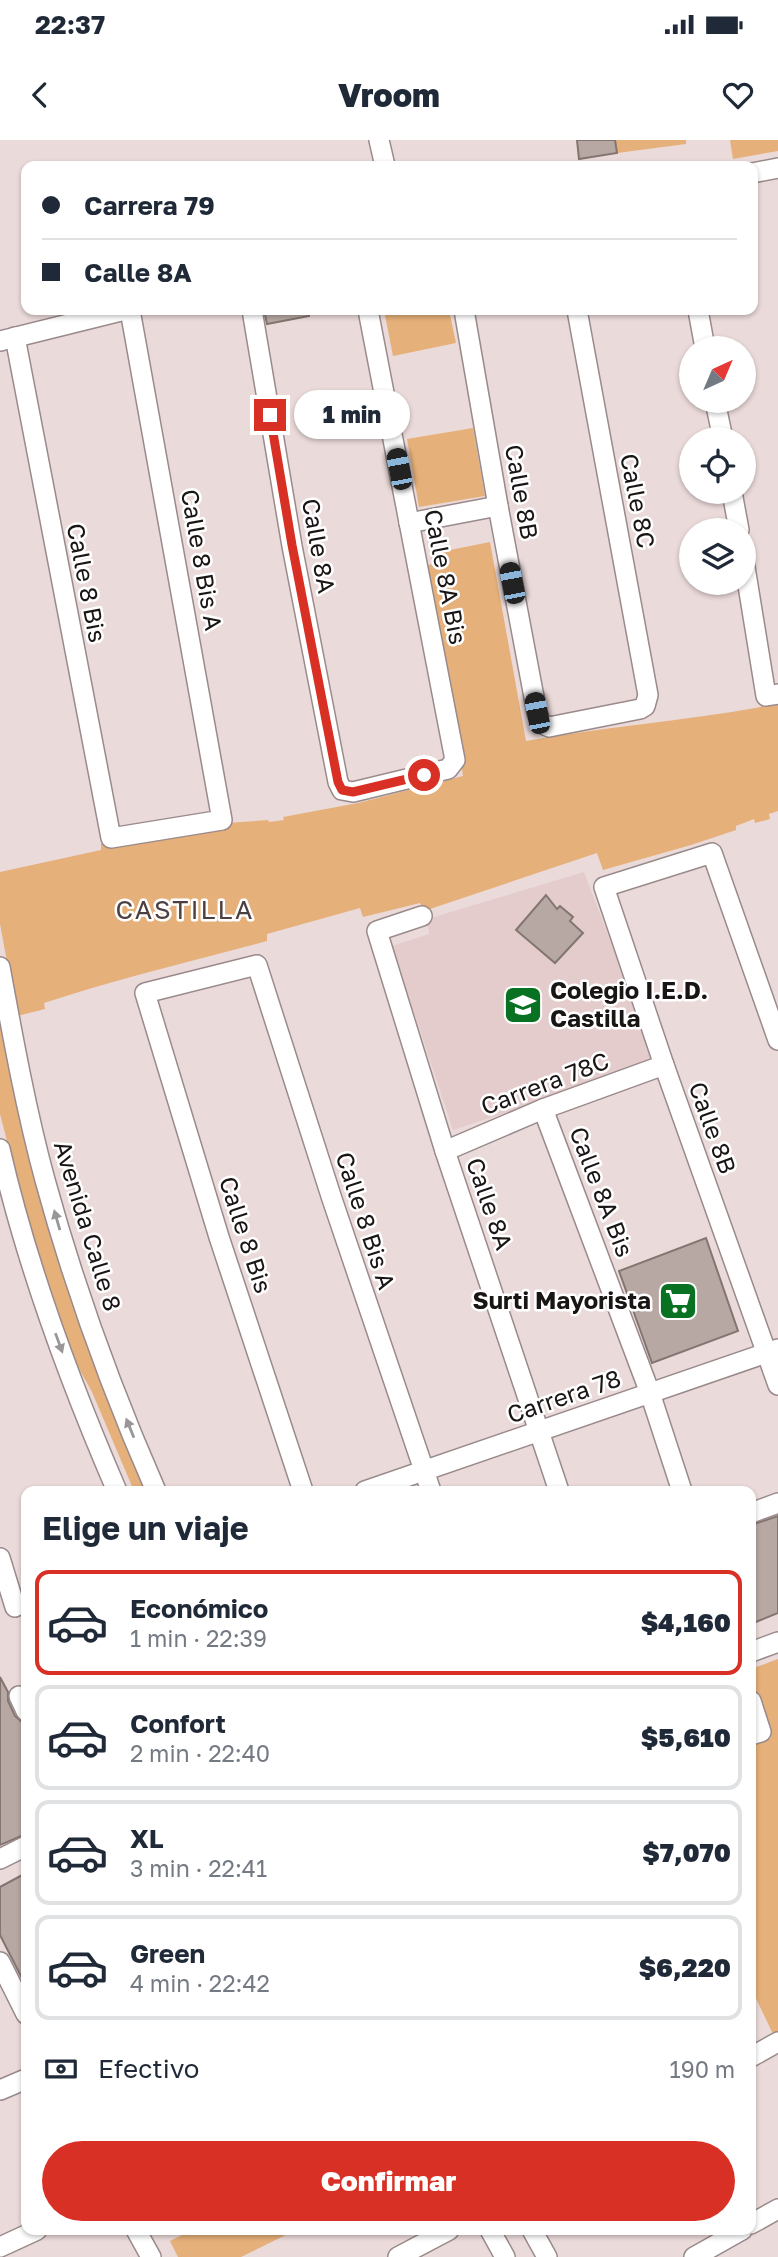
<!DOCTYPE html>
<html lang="es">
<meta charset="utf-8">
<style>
:root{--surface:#fff;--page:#f6f6f7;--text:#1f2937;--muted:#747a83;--line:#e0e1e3;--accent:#d93025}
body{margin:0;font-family:"Golos Text",sans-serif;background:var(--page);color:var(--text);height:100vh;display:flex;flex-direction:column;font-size:26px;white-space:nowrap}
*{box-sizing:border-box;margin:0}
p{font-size:23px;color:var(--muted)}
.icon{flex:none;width:38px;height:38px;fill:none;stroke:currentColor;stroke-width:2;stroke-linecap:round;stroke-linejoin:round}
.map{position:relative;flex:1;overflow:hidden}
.panel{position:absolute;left:21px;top:1346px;width:735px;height:749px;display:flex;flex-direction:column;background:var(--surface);border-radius:14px;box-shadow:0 2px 5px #0004}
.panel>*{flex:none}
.banner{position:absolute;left:21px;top:21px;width:737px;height:154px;border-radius:14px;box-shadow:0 2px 5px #0004;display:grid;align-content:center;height:154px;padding:0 21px;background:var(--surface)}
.needle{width:46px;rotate:44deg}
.controls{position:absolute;left:679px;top:196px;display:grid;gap:14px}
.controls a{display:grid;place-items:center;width:77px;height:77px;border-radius:50%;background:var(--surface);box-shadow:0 2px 5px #0004;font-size:35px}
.end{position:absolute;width:32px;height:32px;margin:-16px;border:9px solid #d93025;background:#fff;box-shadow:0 0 0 4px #fff}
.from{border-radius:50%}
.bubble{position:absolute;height:49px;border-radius:24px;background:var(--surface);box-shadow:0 2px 5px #0004;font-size:23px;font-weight:800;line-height:49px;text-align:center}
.car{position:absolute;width:21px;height:42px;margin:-21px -10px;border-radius:9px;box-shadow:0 0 5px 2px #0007;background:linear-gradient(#222 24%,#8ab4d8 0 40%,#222 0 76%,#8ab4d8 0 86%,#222 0)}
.banner b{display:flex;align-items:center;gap:24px;height:66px;font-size:26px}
.banner b+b{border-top:2px solid var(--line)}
.banner i{width:18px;height:18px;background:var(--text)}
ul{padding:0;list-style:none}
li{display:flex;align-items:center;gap:21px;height:105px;margin:0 14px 10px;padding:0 7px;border:4px solid var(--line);border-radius:14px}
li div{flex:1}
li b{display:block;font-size:26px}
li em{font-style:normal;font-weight:800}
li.on{border-color:var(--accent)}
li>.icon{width:63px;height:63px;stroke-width:1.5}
h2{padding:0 21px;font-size:32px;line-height:84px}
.pay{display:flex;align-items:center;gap:18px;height:77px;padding:0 21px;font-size:26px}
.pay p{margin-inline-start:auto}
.action{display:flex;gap:14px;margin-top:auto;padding:14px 21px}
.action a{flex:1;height:80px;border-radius:42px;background:var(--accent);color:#fff;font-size:28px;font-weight:800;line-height:80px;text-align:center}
.status{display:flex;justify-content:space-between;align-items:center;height:49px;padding:0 35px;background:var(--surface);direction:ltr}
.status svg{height:19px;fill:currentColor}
header{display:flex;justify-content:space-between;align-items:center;height:91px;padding:0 21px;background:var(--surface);font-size:32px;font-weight:800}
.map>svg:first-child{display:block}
.built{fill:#e5cccc}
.green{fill:#e5b079}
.building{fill:#b7a8a3;stroke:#837570;stroke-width:2}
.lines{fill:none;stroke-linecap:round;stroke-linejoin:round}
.minor-casing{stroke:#9a8a8b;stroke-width:22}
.minor{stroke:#fff;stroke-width:19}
.oneway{fill:#989696}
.route{stroke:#d93025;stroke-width:9}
.labels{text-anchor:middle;stroke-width:5;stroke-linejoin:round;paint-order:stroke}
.street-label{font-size:24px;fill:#1a1515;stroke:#fff}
.poi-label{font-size:24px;font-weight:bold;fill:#1a1515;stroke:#fff;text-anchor:start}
.neighbourhood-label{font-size:26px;letter-spacing:2px;fill:#4d3f40;stroke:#fff}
</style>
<div class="status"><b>22:37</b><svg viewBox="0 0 49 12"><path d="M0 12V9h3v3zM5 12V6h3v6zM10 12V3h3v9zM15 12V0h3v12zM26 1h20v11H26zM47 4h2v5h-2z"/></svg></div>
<header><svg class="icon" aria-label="back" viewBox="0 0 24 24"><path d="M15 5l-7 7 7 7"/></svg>Vroom<svg class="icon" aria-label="heart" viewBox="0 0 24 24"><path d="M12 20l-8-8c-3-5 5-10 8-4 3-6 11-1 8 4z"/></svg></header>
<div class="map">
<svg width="778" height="2117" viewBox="0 0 778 2117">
<rect width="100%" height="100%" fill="#ebdada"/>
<path class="built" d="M584,732L657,923L453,990L392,806L429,794L427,779Z"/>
<g class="green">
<path d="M615,0H686V4L617,13Z"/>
<path d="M730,0H778V11L733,19Z"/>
<path d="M384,170H449L456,203L393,216Z"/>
<path d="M473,288L485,356L419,367L407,299Z"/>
<path d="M490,402L526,601C604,587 683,581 761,567L760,558L778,555V671L769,674L770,679L755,683L754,679L736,686V690L691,705L603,730L597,713L424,771L420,763L363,777L360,768L267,794V801C192,821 117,839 44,863L45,869L17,876L0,784V732L101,710V704L227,683L268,680L269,682L284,680L283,677L358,663L463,636L428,425L432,424L430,414Z"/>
<path d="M0,869L147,1351H134L92,1252L73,1218L36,1111L0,974Z"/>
<path d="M778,1519V1891L773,1894L751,1848V1605L771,1598L751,1535V1529Z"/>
<path d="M192,2090H296L241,2117H178L170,2101Z"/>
</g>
<g class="building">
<path d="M577,0H615L617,13L579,19Z"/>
<path d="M264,170H308L309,176L267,184Z"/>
<path d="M546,755L557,769L560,766L573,777L570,781L583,793L555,823L516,790Z"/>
<path d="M706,1098L738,1191L652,1223L619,1131Z"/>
<path d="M778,1376V1473L751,1484V1385Z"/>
<path d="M0,1537L8,1552V1561L15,1576L23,1583L26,1589V1694L0,1705Z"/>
<path d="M26,1733V1846L0,1795V1747Z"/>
</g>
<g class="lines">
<g class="minor-casing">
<g id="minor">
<path d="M379,0L385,26"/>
<path d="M752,33L778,28"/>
<path d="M252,170L292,406L338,642L342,650L353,652L448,629L455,620L368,170"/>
<path d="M464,170L498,366L537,573L541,583L549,587L640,569L645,566L648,555L577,170"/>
<path d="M698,170L705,208"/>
<path d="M15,197L111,698L222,680L130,170"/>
<path d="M0,201L125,170"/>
<path d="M715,261L723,299"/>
<path d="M732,352L739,390"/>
<path d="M409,383L498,366"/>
<path d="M744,421L766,556L778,554"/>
<path d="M422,776L377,791L445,1011L559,1351"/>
<path d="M0,827C13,898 26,970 45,1040C74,1146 112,1251 156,1351"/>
<path d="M778,900L712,713L604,747L664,925L778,1245"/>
<path d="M543,969L650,1253L682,1351"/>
<path d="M0,1009C27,1127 69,1240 117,1351"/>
<path d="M445,1011L543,969L664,925"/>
<path d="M303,1351L219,1097L145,853L257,825L332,1059L431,1351"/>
<path d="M365,1351L778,1209"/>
<path d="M751,1373L778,1363"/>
<path d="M0,1418L15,1467"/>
<path d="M751,1512L778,1502"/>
<path d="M19,1556L26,1571"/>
<path d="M751,1561L761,1592L751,1595"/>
<path d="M0,1719L26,1706"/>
<path d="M0,1822L26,1874"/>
<path d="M751,1917L778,1902"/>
<path d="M0,1950L26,1939"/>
<path d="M751,2084L778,2069"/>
<path d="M136,2090L151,2117"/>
<path d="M490,2090L505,2117"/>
<path d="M532,2090L547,2117"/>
<path d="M0,2107L37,2090"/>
<path d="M398,2117L449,2090"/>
<path d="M694,2117L742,2090"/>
</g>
</g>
<use href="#minor" class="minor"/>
</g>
<defs><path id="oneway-solid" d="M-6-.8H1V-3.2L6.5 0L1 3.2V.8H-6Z" transform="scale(1.75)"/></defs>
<g class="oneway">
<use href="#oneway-solid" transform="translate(57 1080) rotate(-106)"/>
<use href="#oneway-solid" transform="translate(59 1203) rotate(70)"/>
<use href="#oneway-solid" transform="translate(130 1288) rotate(-112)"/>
</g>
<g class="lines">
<path class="route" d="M270,275L292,405L338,642L342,650L353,652L424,635"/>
</g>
<defs>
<g id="school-square" transform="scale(2.0125)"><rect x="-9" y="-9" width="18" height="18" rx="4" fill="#097222" stroke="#fff"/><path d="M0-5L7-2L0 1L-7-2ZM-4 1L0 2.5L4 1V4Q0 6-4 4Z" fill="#fff"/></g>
<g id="supermarket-square" transform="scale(2.0125)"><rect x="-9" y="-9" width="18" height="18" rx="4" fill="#097222" stroke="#fff"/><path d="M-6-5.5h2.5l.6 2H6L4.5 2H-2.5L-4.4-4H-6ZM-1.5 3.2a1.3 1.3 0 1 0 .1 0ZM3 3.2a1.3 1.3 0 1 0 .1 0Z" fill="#fff"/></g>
</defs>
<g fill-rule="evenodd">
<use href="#school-square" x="523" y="865"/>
<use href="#supermarket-square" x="678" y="1161"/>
</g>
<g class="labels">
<g class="street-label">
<text transform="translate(521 352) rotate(80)" y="8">Calle 8B</text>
<text transform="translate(637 361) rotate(79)" y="8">Calle 8C</text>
<text transform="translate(318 406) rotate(80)" y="8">Calle 8A</text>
<text transform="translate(201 420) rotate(80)" y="8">Calle 8 Bis A</text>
<text transform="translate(445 437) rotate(79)" y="8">Calle 8A Bis</text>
<text transform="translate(86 443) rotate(79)" y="8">Calle 8 Bis</text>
<text transform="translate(545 944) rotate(-21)" y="8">Carrera 78C</text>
<text transform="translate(712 988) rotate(70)" y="8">Calle 8B</text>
<text transform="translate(601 1052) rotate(69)" y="8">Calle 8A Bis</text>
<text transform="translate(489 1064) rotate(71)" y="8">Calle 8A</text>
<text transform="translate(365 1081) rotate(72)" y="8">Calle 8 Bis A</text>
<text transform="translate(87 1086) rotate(73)" y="8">Avenida Calle 8</text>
<text transform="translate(245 1095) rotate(72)" y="8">Calle 8 Bis</text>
<text transform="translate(564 1257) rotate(-19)" y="8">Carrera 78</text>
</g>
<g class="poi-label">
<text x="550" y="859">Colegio I.E.D.<tspan x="550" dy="28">Castilla</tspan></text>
<text x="651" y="1169" text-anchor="end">Surti Mayorista</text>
</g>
<g class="neighbourhood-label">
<text x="185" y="779">CASTILLA</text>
</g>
</g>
</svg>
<div class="controls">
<a><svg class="needle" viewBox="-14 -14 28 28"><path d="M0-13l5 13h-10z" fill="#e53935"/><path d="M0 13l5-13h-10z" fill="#747a83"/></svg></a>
<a><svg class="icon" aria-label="locate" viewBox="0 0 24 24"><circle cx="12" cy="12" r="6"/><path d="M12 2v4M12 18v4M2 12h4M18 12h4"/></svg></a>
<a><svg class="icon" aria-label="layers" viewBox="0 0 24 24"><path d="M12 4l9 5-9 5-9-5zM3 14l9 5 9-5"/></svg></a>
</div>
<i class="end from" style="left:424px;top:635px"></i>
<i class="end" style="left:270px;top:275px"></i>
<div class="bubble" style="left:294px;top:250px;width:116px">1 min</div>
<i class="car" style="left:399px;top:329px;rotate:349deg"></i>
<i class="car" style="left:512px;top:443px;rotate:349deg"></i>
<i class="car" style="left:537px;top:573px;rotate:349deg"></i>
<div class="banner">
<b><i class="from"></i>Carrera 79</b>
<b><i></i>Calle 8A</b>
</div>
<section class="panel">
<h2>Elige un viaje</h2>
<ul>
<li class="on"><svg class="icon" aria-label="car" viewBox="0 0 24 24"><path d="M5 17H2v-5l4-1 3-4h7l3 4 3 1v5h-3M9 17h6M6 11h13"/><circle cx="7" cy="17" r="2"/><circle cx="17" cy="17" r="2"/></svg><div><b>Económico</b><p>1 min · 22:39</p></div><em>$4,160</em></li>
<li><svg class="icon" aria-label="car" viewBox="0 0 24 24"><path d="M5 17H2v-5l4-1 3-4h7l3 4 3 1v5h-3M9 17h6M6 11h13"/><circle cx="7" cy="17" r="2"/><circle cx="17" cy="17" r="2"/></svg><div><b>Confort</b><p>2 min · 22:40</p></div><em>$5,610</em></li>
<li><svg class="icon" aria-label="car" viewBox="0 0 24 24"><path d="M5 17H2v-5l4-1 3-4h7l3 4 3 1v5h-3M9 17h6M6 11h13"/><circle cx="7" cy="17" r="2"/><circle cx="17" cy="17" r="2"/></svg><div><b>XL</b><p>3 min · 22:41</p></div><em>$7,070</em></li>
<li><svg class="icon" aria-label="car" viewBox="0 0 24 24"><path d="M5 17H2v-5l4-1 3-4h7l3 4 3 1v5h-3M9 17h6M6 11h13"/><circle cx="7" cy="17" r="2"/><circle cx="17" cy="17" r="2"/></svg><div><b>Green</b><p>4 min · 22:42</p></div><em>$6,220</em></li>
</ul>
<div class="pay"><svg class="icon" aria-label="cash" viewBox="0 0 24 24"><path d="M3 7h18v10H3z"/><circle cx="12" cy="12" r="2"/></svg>Efectivo<p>190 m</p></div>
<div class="action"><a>Confirmar</a></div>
</section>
</div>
